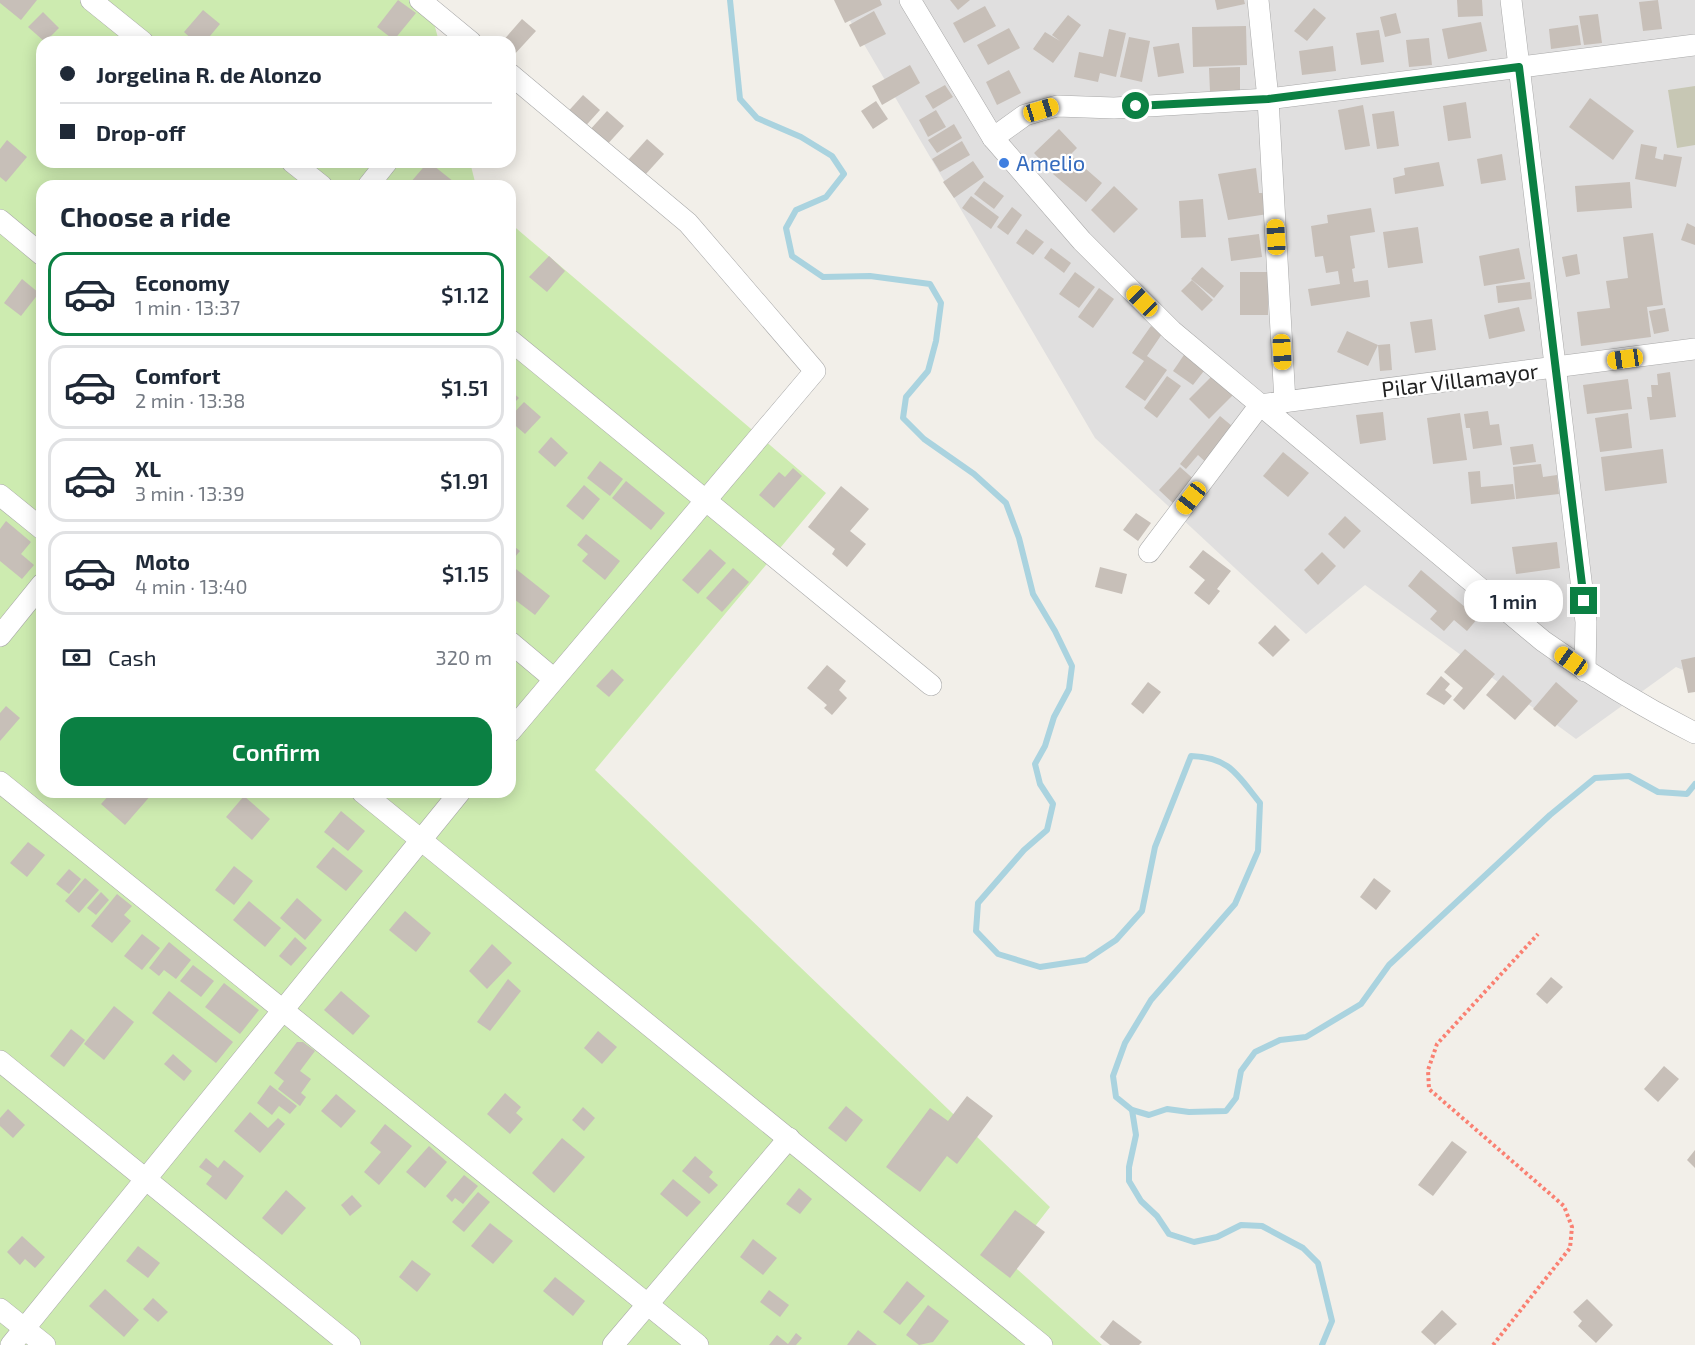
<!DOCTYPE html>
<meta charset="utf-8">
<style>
:root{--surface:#fff;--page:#f2f2f3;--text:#1f2937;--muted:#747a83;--line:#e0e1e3;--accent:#0b8043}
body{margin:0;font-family:"Exo 2",sans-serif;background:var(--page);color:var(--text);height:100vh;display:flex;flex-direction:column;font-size:22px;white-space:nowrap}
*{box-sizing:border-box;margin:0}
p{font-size:20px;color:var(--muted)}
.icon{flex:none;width:33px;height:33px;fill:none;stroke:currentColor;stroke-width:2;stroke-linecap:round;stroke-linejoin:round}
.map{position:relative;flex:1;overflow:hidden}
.side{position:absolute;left:36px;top:180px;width:480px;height:618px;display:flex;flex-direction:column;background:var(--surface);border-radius:18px;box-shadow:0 3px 15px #0003}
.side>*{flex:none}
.guide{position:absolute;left:36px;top:36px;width:480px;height:132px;border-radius:18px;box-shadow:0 3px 15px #0003;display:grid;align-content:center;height:132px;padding:0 24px;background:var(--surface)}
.end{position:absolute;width:27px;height:27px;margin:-14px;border:8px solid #0b8043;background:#fff;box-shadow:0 0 0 3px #fff}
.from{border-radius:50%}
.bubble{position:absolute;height:42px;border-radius:18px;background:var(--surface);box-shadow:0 3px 15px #0003;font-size:20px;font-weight:600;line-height:42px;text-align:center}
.car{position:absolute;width:18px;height:36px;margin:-18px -9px;border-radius:8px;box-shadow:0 0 4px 2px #0007;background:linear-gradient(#f5c518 24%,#345 0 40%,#f5c518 0 76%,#345 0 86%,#f5c518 0)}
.guide b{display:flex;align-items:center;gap:21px;height:57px;font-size:22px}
.guide b+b{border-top:2px solid var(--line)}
.guide i{width:15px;height:15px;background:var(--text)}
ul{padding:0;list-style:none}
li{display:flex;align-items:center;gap:18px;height:84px;margin:0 12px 9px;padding:0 12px;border:3px solid var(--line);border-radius:18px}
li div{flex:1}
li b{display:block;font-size:22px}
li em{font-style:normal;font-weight:600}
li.active{border-color:var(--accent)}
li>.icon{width:54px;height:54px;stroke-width:1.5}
h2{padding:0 24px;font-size:27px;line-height:72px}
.pay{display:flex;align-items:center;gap:15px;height:66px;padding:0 24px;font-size:22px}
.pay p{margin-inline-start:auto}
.button{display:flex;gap:12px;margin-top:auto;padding:12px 24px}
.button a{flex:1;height:69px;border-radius:18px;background:var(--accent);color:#fff;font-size:24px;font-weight:600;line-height:69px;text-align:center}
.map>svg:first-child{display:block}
.residential{fill:#e0dfdf}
.construction{fill:#c7c7b4}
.grass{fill:#cdebb0}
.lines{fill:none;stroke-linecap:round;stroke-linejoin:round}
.stream{stroke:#aad3df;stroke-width:6}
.building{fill:#c7bfb8}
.minor-casing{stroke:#a9a9a9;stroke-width:22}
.path{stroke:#fa8072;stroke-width:4;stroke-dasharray:3 3;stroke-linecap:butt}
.minor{stroke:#fff;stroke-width:21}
.route{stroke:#0b8043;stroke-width:8}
.shop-dot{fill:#3f7fe0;stroke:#fff;stroke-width:2}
.labels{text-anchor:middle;stroke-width:4.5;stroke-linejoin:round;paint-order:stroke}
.shop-label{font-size:22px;fill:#366cbe;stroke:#fff;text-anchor:start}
.street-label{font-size:22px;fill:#222;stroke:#fff}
</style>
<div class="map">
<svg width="1695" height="1345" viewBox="0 0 1695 1345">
<rect width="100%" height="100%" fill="#f2efe9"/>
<path class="residential" d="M838,0H1695V675L1676,667L1576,739L1365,585L1306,634L1095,438Z"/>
<path class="construction" d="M1695,86V145L1677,148L1668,90Z"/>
<path class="grass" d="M0,0H428L439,42H42V162H470L476,186H42V792H510V223L826,493L595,770L1050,1207L1008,1261L1102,1345H0Z"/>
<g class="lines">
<g class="stream">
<path d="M730,0L740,99L757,118L801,137L832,156L844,174L826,197L796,210L786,228L792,256L823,277L870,276L930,284L941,303L936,341L928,371L906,397L903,418L924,439L974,474L1006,503L1019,538L1033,594L1055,631L1072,666L1069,689L1054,717L1045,746L1035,764L1040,784L1053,804L1047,830L1024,850L978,903L976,931L998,954L1040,967L1086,960L1116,940L1142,911L1155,847L1191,756C1230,757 1238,776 1260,803L1258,851L1235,904L1151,1000L1125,1043L1113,1076L1116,1097L1132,1110L1149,1115L1167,1109L1189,1112L1226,1111L1236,1098L1241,1071L1255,1052L1280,1040L1306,1037L1361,1004L1389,965L1550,815L1595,778L1629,776L1658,792L1687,794L1695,784"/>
<path d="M1132,1110L1136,1135L1129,1167V1181L1141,1201L1157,1216L1169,1234L1194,1242L1217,1237L1241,1225L1262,1226L1303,1248L1318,1263L1332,1321L1322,1345"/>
</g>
</g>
<g class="building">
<path d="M0,0H37L21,20L0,3Z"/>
<path d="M398,0L416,13L394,40L377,27Z"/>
<path d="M834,0H880L882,5L845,23Z"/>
<path d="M950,0H970L958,10Z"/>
<path d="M1215,0H1244L1245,4L1217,10Z"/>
<path d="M1457,0H1482L1483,16L1458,17Z"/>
<path d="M1658,0L1662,29L1643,31L1639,2Z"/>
<path d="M985,6L996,26L964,43L953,23Z"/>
<path d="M1314,8L1326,18L1307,41L1294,31Z"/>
<path d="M203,10L220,24L205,42H195L184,32Z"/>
<path d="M874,11L886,34L860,47L849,25Z"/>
<path d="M43,12L59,28L45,42L28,27Z"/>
<path d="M1396,13L1401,33L1385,37L1380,17Z"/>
<path d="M1598,14L1602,43L1584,45L1579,16Z"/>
<path d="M1068,15L1081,25L1053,63L1033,49L1045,32L1060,41L1052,35Z"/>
<path d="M522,19L536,31L513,56L510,54V42H502Z"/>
<path d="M1481,22L1487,51L1448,59L1442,29Z"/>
<path d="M1578,25L1581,45L1551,49L1549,29Z"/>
<path d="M1246,26L1247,65L1193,67L1192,27Z"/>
<path d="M1009,28L1020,48L988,65L977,45Z"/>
<path d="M1109,29L1126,33L1116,77L1100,73L1098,82L1074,77L1079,52L1103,57Z"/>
<path d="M1379,30L1384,62L1361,65L1356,33Z"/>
<path d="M1129,37L1150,41L1142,82L1120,77Z"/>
<path d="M1429,38L1432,65L1409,67L1406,40Z"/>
<path d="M1179,43L1184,73L1158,77L1153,47Z"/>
<path d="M1333,46L1336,71L1302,75L1299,51Z"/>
<path d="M910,65L920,83L882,105L872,86Z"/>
<path d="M1240,67V91L1210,92L1209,68Z"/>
<path d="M1009,70L1021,93L997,105L986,82Z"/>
<path d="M945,85L953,97L933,109L925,96Z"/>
<path d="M583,95L600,110L581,131L564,116Z"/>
<path d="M1590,98L1634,131L1613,160L1569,127Z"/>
<path d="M876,101L888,119L873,129L861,111Z"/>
<path d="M1466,102L1471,138L1448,141L1443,106Z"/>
<path d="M1363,105L1370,146L1345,150L1338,110Z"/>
<path d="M936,110L946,127L928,137L919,120Z"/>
<path d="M607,111L624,126L605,147L588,132Z"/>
<path d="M1394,111L1399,146L1377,149L1372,114Z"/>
<path d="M954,124L962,138L937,153L928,140Z"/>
<path d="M1059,129L1077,148L1070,155L1102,183L1086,202L1053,174L1067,158L1052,172L1034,153Z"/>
<path d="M647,139L664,154L645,175L628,160Z"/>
<path d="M7,140L27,157L6,182L0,177V149Z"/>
<path d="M962,141L970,155L940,172L932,159Z"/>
<path d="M1641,144L1657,147L1655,158L1663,160L1664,154L1682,157L1676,187L1635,179Z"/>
<path d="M1502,154L1506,180L1481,184L1477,159Z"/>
<path d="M973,161L984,177L954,198L943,182Z"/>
<path d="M428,162H429L459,186H414L410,183Z"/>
<path d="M1439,162L1444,186L1395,194L1393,178L1405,175L1404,168Z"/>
<path d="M1256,168L1259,193H1265L1268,214L1228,220L1218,174Z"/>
<path d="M984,181L1004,196L994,209L974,194Z"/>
<path d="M1630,182L1632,208L1577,212L1575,186Z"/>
<path d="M1114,186L1138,209L1114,233L1091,210Z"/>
<path d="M971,196L999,217L991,229L962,208Z"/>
<path d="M1203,199L1206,237L1181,238L1179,201Z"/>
<path d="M1012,207L1022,215L1008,235L997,227Z"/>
<path d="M1371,208L1375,232L1350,236L1355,268L1352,269L1354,282L1368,280L1370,297L1311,306L1308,289L1340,284L1338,271L1326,273L1323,256L1315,257L1311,226L1328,223L1327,215Z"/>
<path d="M1687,223L1695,227V245L1681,240Z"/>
<path d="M1418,227L1423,263L1388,268L1383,232Z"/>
<path d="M1026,229L1044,242L1033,255L1016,243Z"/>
<path d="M1653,233L1663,305L1647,307L1651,337L1581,346L1577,312L1610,308L1606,281L1628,278L1623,237Z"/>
<path d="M1259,234L1262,257L1231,261L1228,238Z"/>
<path d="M1051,248L1071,263L1064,273L1044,258Z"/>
<path d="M1519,248L1525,279L1484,286L1479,256Z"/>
<path d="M1577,254L1580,274L1566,277L1562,257Z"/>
<path d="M549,256L565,271L547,292L529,277Z"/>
<path d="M1202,267L1224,286L1214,298L1191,279Z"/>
<path d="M1075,272L1095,287L1079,308L1059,294Z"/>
<rect x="1240" y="272" width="28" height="43"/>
<path d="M22,279L39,293L21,316L4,303Z"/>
<path d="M1192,280L1213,300L1202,311L1181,291Z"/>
<path d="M1530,282L1532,299L1498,303L1496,286Z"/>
<path d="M1099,288L1114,299L1093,328L1078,317Z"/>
<path d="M1519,307L1525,331L1489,339L1484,315Z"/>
<path d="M1665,308L1669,331L1654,334L1649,311Z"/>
<path d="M1432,319L1436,350L1415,353L1410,322Z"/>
<path d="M1151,326L1162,334L1147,356L1167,370L1145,401L1125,387L1144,361L1132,353Z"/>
<path d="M1347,331L1378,345L1390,344L1392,370L1380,371L1378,345L1368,366L1337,352Z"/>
<path d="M1186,352L1207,367L1193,385L1173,371Z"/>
<path d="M1670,372L1676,417L1650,420L1647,397H1652L1651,385H1658L1657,374Z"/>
<path d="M1214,374L1234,394L1209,419L1189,399Z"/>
<path d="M1167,376L1181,386L1157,418L1144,408Z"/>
<path d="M1628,379L1632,409L1587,414L1583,385Z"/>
<path d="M510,390L519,398L510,407Z"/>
<path d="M524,402L541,417L525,434L510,421V417Z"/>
<path d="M1488,411L1490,425L1499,424L1502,445L1473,449L1470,428H1466L1464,414Z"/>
<path d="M1383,412L1386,440L1360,444L1356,415Z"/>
<path d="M1460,413L1467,460L1433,464L1427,418Z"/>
<path d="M1628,413L1632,448L1600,452L1595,418Z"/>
<path d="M1220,416L1238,431L1209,465L1198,455L1186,469L1180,464Z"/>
<path d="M551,437L568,453L555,467L538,452Z"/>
<path d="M1533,444L1536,462L1513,465L1510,447Z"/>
<path d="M1663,449L1667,483L1605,491L1601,457Z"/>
<path d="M1283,452L1309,473L1288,497L1263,476Z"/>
<path d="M600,461L623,479L610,496L587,478Z"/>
<path d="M1541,464L1543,477L1557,475L1559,494L1516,499L1513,467Z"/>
<path d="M1180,467L1197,482L1176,506L1159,490Z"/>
<path d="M793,468L802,476L774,508L759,495L779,472L785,477Z"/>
<path d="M1480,471L1481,487L1513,484L1515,499L1471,504L1468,472Z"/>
<path d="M626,481L665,513L651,530L612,498Z"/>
<path d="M584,485L600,499L583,520L566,506Z"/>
<path d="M841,486L869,509L850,531L866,544L847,567L832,554L835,549L808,527Z"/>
<path d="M1136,513L1151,523L1138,541L1123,530Z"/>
<path d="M1345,516L1361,531L1344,549L1328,534Z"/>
<path d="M6,521L31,542L21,554L34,565L22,579L0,561V529Z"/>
<path d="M586,534L620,561L605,580L582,561L588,554L577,545Z"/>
<path d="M1557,542L1560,568L1516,574L1512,547Z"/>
<path d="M510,543L520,551L510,563Z"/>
<path d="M710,549L726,563L698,594L682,580Z"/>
<path d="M1203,550L1231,571L1217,589L1220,591L1209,605L1194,593L1205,580L1189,567Z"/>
<path d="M1322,552L1336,566L1318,585L1304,570Z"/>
<path d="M1100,567L1127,574L1122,594L1095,587Z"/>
<path d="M733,568L749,582L722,612L706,598Z"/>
<path d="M516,569L550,596L535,615L510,596V577Z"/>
<path d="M1421,570L1478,618L1467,631L1454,620L1444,631L1430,619L1437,611L1408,586Z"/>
<path d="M1275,625L1290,640L1273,657L1258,643Z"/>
<path d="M1465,649L1495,674L1464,710L1453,700L1463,688L1444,672Z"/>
<path d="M1695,657V692L1688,693L1681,660Z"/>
<path d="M827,665L846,681L839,690L847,698L832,715L824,708L827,705L807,688Z"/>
<path d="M612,669L624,680L609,697L596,686Z"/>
<path d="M1503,675L1532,701L1515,720L1486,695Z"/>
<path d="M1441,676L1450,684L1445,690L1452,696L1444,705L1426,694Z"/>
<path d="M1148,682L1161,692L1143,714L1131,704Z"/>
<path d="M1556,682L1578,701L1555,727L1533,709Z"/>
<path d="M6,706L20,718L0,741V713Z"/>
<path d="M112,792H150L152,794L125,825L101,804Z"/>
<path d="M244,796L270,819L252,840L226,817Z"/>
<path d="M341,811L365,831L348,851L324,832Z"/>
<path d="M28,842L45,855L27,877L10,863Z"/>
<path d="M333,847L363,871L346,891L316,867Z"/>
<path d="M234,866L253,881L234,905L215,890Z"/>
<path d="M69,869L81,879L69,894L56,884Z"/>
<path d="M85,878L99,890L79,913L65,901Z"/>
<path d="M1374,878L1391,891L1376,910L1360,897Z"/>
<path d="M101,892L109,900L96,915L87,908Z"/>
<path d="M117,894L132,906L124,915L131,921L112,943L91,926Z"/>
<path d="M297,898L322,920L305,940L280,918Z"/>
<path d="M249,901L281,928L265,947L233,920Z"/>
<path d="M405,911L431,933L416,952L389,930Z"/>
<path d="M142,934L160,948L142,970L124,956Z"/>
<path d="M295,937L307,948L291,966L279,956Z"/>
<path d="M169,942L191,960L176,979L164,970L159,976L149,968Z"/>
<path d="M492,944L512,963L487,989L469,971Z"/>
<path d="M193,965L214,981L201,997L180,981Z"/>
<path d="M1551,977L1563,987L1547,1004L1536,994Z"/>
<path d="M508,979L521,991L490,1031L477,1022Z"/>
<path d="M224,983L259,1010L240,1034L205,1007Z"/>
<path d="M169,991L233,1042L216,1063L152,1013Z"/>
<path d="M341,991L370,1016L353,1035L324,1010Z"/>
<path d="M114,1006L134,1022L104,1060L84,1044Z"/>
<path d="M71,1029L85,1040L64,1067L50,1056Z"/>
<path d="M598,1031L617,1047L602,1064L584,1048Z"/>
<path d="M297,1042H303L315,1051L300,1071L311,1079L301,1093L306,1097L300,1106L278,1089L284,1081L274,1073Z"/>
<path d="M173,1054L192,1071L184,1081L164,1064Z"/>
<path d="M1664,1066L1679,1079L1658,1102L1644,1089Z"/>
<path d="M270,1085L297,1106L290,1114L279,1106L272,1115L257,1103Z"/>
<path d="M505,1093L521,1107L516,1113L523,1119L510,1134L487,1114Z"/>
<path d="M336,1094L356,1111L341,1128L321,1111Z"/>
<path d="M967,1096L993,1116L957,1164L947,1156L920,1192L886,1167L930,1108L948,1121Z"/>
<path d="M846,1106L863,1120L846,1142L828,1128Z"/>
<path d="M583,1107L595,1118L584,1131L572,1120Z"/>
<path d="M8,1109L25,1125L13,1138L0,1126V1118Z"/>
<path d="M250,1112L268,1128L278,1118L285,1124L260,1153L234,1131Z"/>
<path d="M385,1124L412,1146L379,1185L364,1172L381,1152L370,1143Z"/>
<path d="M562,1138L585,1157L554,1193L532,1173Z"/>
<path d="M1452,1141L1467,1152L1433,1196L1418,1185Z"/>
<path d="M429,1146L447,1162L425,1188L406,1172Z"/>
<path d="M1695,1150V1168L1687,1160Z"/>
<path d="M695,1156L713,1172L709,1177L718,1185L709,1194L682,1171Z"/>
<path d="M206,1158L218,1168L224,1160L244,1176L226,1200L206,1184L212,1176L199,1167Z"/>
<path d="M464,1175L478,1186L463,1204L455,1198L452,1202L446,1196Z"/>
<path d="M673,1179L701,1202L687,1217L660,1194Z"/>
<path d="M799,1188L812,1199L800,1214L786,1204Z"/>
<path d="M286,1190L306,1208L282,1235L262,1218Z"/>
<path d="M478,1192L490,1202L464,1232L452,1222Z"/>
<path d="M352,1195L362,1206L350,1216L341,1205Z"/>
<path d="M1015,1210L1045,1232L1010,1278L980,1255Z"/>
<path d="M490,1223L513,1241L493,1264L471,1246Z"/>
<path d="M22,1236L45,1257L35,1268L25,1259L20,1265L7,1252Z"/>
<path d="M753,1239L777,1258L763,1275L740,1257Z"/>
<path d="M138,1246L160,1263L148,1278L126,1261Z"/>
<path d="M412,1260L431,1274L417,1292L399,1277Z"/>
<path d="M555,1277L585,1301L573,1316L543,1291Z"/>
<path d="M907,1281L925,1296L900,1325L883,1312Z"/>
<path d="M105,1289L139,1320L124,1337L89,1306Z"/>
<path d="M769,1290L789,1305L780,1317L760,1302Z"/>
<path d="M153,1298L168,1312L158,1322L143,1309Z"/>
<path d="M1587,1299L1613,1325L1596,1343L1578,1326L1582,1321L1573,1312Z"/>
<path d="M928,1305L949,1321L933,1342L919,1345L906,1335Z"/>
<path d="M1442,1310L1457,1324L1435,1345L1421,1332Z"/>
<path d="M1113,1320L1142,1342L1139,1345H1110L1100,1337Z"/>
<path d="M858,1330L877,1345H847Z"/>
<path d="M796,1333L802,1338L796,1345H769L777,1335L788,1344Z"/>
</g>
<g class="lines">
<g class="minor-casing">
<g id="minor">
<path d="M91,0L143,42"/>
<path d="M420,0L471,42"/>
<path d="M910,0L993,138L1082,241L1172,331L1543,641C1592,676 1641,706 1695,733"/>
<path d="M1258,0L1268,99L1285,402"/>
<path d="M1511,0L1586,622L1585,671"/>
<path d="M510,74L688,223L815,371L510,732"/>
<path d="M993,138L1025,115L1057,106L1114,108L1268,99L1695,45"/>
<path d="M292,162L322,186"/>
<path d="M368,186L387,162"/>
<path d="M0,220L42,255"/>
<path d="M510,340L931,685"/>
<path d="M1260,405L1695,349"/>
<path d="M0,495L42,529"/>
<path d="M1149,552L1260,405"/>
<path d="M0,636L42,584"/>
<path d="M510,642L554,679"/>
<path d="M0,782L698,1345"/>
<path d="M362,792L1042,1345"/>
<path d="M0,1061L350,1345"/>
<path d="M0,1309L45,1345"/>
<path d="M11,1345L460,792"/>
<path d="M613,1345L789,1138"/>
</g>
</g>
<path class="path" d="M1493,1345L1570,1248L1572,1227L1564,1206L1429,1089L1428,1070L1437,1044L1538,934"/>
<use href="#minor" class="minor"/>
</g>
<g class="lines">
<path class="route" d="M1136,106L1268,99L1519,67L1584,601"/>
</g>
<circle class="shop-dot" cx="1004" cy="163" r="6"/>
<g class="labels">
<g class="shop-label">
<text x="1016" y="171">Amelio</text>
</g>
<g class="street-label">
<text transform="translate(1460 380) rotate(-7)" y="8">Pilar Villamayor</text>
</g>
</g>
</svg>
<i class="end from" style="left:1136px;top:106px"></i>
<i class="end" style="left:1584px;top:601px"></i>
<div class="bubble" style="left:1464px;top:580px;width:99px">1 min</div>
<i class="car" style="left:1041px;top:110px;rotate:73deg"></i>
<i class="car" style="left:1276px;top:237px;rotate:357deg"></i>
<i class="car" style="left:1142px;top:301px;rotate:315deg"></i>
<i class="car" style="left:1282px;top:352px;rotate:177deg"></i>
<i class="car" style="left:1625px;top:359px;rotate:262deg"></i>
<i class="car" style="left:1191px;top:498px;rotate:218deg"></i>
<i class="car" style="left:1571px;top:661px;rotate:305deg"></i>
<div class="guide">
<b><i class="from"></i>Jorgelina R. de Alonzo</b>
<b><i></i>Drop-off</b>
</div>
<section class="side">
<h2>Choose a ride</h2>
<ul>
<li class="active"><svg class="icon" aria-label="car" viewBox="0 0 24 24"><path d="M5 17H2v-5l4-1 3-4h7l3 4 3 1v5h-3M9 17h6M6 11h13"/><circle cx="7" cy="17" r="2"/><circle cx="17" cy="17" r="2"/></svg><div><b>Economy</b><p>1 min · 13:37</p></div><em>$1.12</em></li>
<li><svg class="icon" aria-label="car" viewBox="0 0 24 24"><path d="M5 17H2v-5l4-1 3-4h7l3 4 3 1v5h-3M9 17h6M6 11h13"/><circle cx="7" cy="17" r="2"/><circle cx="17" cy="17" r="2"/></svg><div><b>Comfort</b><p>2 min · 13:38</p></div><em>$1.51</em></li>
<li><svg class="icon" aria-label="car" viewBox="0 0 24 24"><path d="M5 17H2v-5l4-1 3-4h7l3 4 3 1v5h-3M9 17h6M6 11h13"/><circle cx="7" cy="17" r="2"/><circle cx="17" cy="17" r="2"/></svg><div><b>XL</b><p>3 min · 13:39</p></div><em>$1.91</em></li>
<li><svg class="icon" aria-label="car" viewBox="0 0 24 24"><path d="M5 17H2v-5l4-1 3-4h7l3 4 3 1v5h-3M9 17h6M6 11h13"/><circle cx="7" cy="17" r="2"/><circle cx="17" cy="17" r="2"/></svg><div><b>Moto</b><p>4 min · 13:40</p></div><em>$1.15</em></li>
</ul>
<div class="pay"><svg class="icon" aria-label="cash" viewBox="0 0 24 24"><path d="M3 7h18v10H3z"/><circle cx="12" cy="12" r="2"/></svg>Cash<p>320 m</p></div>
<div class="button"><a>Confirm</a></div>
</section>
</div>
